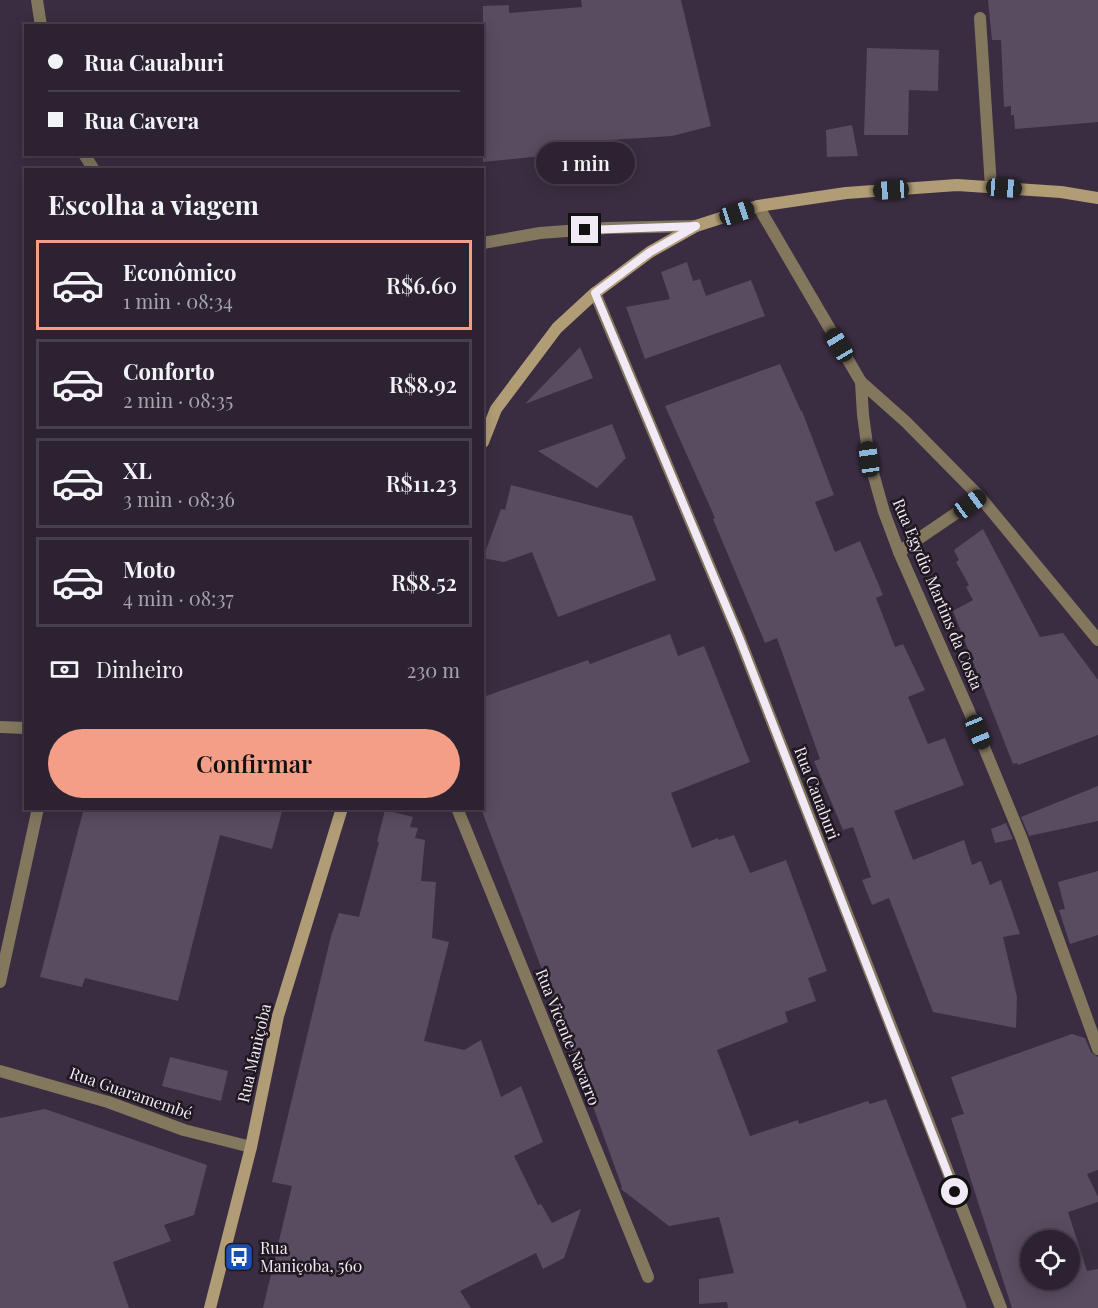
<!DOCTYPE html>
<html lang="pt">
<meta charset="utf-8">
<style>
:root{--surface:#2c2231;--page:#342a39;--text:#f1f3f6;--muted:#a6a4ab;--line:#483f4d;--accent:#f49e87}
body{margin:0;font-family:"Playfair Display",serif;background:var(--page);color:var(--text);height:100vh;display:flex;flex-direction:column;font-size:22px;white-space:nowrap}
*{box-sizing:border-box;margin:0}
p{font-size:20px;color:var(--muted)}
.icon{flex:none;width:33px;height:33px;fill:none;stroke:currentColor;stroke-width:2;stroke-linecap:round;stroke-linejoin:round}
.map{position:relative;flex:1;overflow:hidden}
.details{position:absolute;left:24px;top:168px;width:460px;height:642px;display:flex;flex-direction:column;background:var(--surface);border-radius:0px;box-shadow:0 3px 15px #0003,0 0 0 2px var(--line)}
.details>*{flex:none}
.top-card{position:absolute;left:24px;top:24px;width:460px;height:132px;border-radius:0px;box-shadow:0 3px 15px #0003,0 0 0 2px var(--line);display:grid;align-content:center;height:132px;padding:0 24px;background:var(--surface)}
.tools{position:absolute;left:1020px;top:1230px;display:grid;gap:12px}
.tools a{display:grid;place-items:center;width:60px;height:60px;border-radius:50%;background:var(--surface);box-shadow:0 3px 15px #0003,0 0 0 2px var(--line);font-size:30px}
.end{position:absolute;width:27px;height:27px;margin:-14px;border:8px solid #f2e9f6;background:#111;box-shadow:0 0 0 3px #111}
.from{border-radius:50%}
.bubble{position:absolute;height:42px;border-radius:21px;background:var(--surface);box-shadow:0 3px 15px #0003,0 0 0 2px var(--line);font-size:20px;font-weight:600;line-height:42px;text-align:center}
.car{position:absolute;width:18px;height:36px;margin:-18px -9px;border-radius:8px;box-shadow:0 0 4px 2px #0007;background:linear-gradient(#222 24%,#8ab4d8 0 40%,#222 0 76%,#8ab4d8 0 86%,#222 0)}
.top-card b{display:flex;align-items:center;gap:21px;height:57px;font-size:22px}
.top-card b+b{border-top:2px solid var(--line)}
.top-card i{width:15px;height:15px;background:var(--text)}
ul{padding:0;list-style:none}
li{display:flex;align-items:center;gap:18px;height:90px;margin:0 12px 9px;padding:0 12px;border:3px solid var(--line);border-radius:0px}
li div{flex:1}
li b{display:block;font-size:22px}
li em{font-style:normal;font-weight:600}
li.active{border-color:var(--accent)}
li>.icon{width:54px;height:54px;stroke-width:1.5}
h2{padding:0 24px;font-size:27px;line-height:72px}
.pay{display:flex;align-items:center;gap:15px;height:66px;padding:0 24px;font-size:22px}
.pay p{margin-inline-start:auto}
.action{display:flex;gap:12px;margin-top:auto;padding:12px 24px}
.action a{flex:1;height:69px;border-radius:36px;background:var(--accent);color:#111;font-size:24px;font-weight:600;line-height:69px;text-align:center}
.map>svg:first-child{display:block}
.building{fill:#594b60;fill-rule:evenodd}
.lines{fill:none;stroke-linecap:round;stroke-linejoin:round}
.lane{stroke:#83775e;stroke-width:12}
.street{stroke:#83775e;stroke-width:12}
.secondary{stroke:#b19d75;stroke-width:12}
.route{stroke:#f2e9f6;stroke-width:8}
.labels{text-anchor:middle;stroke-width:5;stroke-linejoin:round;paint-order:stroke}
.street-label{font-size:16px;fill:#f2e9f6;stroke:#1f1821}
.poi-label{font-size:16px;fill:#f2e9f6;stroke:#1f1821;text-anchor:start}
</style>
<div class="map">
<svg width="1098" height="1308" viewBox="0 0 1098 1308">
<rect width="100%" height="100%" fill="#3b2d41"/>
<g class="building">
<path d="M581,0H681L711,126L672,136L579,142L580,152L483,162V6L509,5V13L582,7Z"/>
<path d="M988,0H1098V122L1015,129L1014,115H1011V106L1004,107L1001,40H992Z"/>
<path d="M867,48L939,50L938,91L909,90L908,135H864Z"/>
<path d="M852,125L858,156L827,157L826,130Z"/>
<path d="M687,262L693,281L700,279L706,296L751,280L765,316L645,359L626,307L670,299L661,272Z"/>
<path d="M580,347L593,378L525,404Z"/>
<path d="M780,364L801,411H802L834,495L815,502L835,552L860,541L883,595L876,598L895,647L903,644L925,690L908,697L928,744L945,738L964,785L894,811L913,860L964,840L972,865L981,861L990,885L1001,880L1020,934L1003,937L1017,997L1016,1028L933,1012L889,898L872,905L862,880L871,877L853,827L843,830L814,761L820,759L777,638L765,643L713,519L715,518L665,406Z"/>
<path d="M612,424L626,458L597,488L538,451Z"/>
<path d="M511,485L632,516L656,580L558,617L532,552L504,562L483,558L501,509L505,510Z"/>
<path d="M983,529L1040,637L1063,633L1098,680V735L1018,765L1017,763L1013,764L953,611L973,600L966,587L969,585L956,562L959,560L954,550Z"/>
<path d="M670,634L678,656L704,646L750,762L671,793L692,848L718,838L719,840L734,835L750,873L786,860L827,971L808,978L816,1001L785,1012L788,1022L717,1050L750,1136L798,1120L799,1124L868,1101L870,1104L886,1099L967,1308H728L727,1302L699,1304V1279L734,1273L719,1217L669,1226L621,1189L622,1187L580,1070L483,814V697L588,660L590,664Z"/>
<path d="M1098,786V821L1029,836L1021,817Z"/>
<path d="M84,808H283L272,849L220,835L178,1001L85,978L82,987L40,977Z"/>
<path d="M385,810L413,817L410,827L418,828L415,838L425,840L421,881L436,882L432,938L449,942L424,1041L464,1050L481,1040L501,1097L521,1086L543,1142L514,1156L538,1205L541,1204L552,1223L581,1209L564,1258L543,1269L536,1253L460,1291L471,1308H263L292,1186L272,1182L331,936L339,913L359,917L379,842H377Z"/>
<path d="M1006,823L1013,839L995,843L991,829Z"/>
<path d="M1098,871V935L1070,944L1059,910L1065,909L1058,882Z"/>
<path d="M1072,1034L1085,1038L1091,1052L1098,1057V1170L1087,1174L1098,1197V1202L1068,1212L1087,1271L1098,1269V1308H1012L951,1118L964,1114L951,1077ZM1030,1240H1070V1280H1030Z"/>
<path d="M170,1057L228,1071L221,1101L162,1086Z"/>
<path d="M45,1109L207,1165L194,1215L164,1225L171,1241L113,1262L129,1308H0V1118Z"/>
</g>
<g class="lines">
<path class="lane" d="M980,18L991,187"/>
<g class="street">
<path d="M37,0L41,26"/>
<path d="M84,154L94,170"/>
<path d="M758,206L861,382L906,422L980,497L1098,640"/>
<path d="M483,243L540,233L607,228L696,226"/>
<path d="M595,293L739,637L1001,1308"/>
<path d="M861,382L863,415L869,459L884,512L899,552L969,711L1021,837L1098,1049"/>
<path d="M899,552L980,497"/>
<path d="M0,727L26,728"/>
<path d="M457,808L648,1277"/>
<path d="M0,982L38,808"/>
<path d="M0,1071L108,1102L184,1130L251,1147"/>
</g>
<g class="secondary">
<path d="M483,442L496,409L557,328L595,293L650,252L696,226L758,206L846,193L957,185L1061,192L1098,198"/>
<path d="M210,1308L251,1147L278,1016L342,808"/>
</g>
</g>
<g class="lines">
<path class="route" d="M585,230L696,226L650,252L595,293L739,637L955,1192"/>
</g>
<defs>
<g id="bus-square" transform="scale(1.5)"><rect x="-9" y="-9" width="18" height="18" rx="4" fill="#1a4fb4" stroke="#1f1821"/><path d="M-5-6H5V4H4V6H2V4H-2V6H-4V4H-5ZM-3.5-4V0h7V-4ZM-3.5 1.2v1.5H-2V1.2ZM2 1.2v1.5H3.5V1.2Z" fill="#fff"/></g>
</defs>
<g fill-rule="evenodd">
<use href="#bus-square" x="239" y="1257"/>
</g>
<g class="labels">
<g class="street-label">
<text transform="translate(938 594) rotate(67)" y="6">Rua Egydio Martins da Costa</text>
<text transform="translate(817 793) rotate(69)" y="6">Rua Cauaburi</text>
<text transform="translate(568 1037) rotate(68)" y="6">Rua Vicente Navarro</text>
<text transform="translate(254 1053) rotate(-77)" y="6">Rua Maniçoba</text>
<text transform="translate(131 1093) rotate(19)" y="6">Rua Guaramembé</text>
</g>
<g class="poi-label">
<text x="260" y="1254">Rua<tspan x="260" dy="18">Maniçoba, 560</tspan></text>
</g>
</g>
</svg>
<div class="tools">
<a><svg class="icon" aria-label="locate" viewBox="0 0 24 24"><circle cx="12" cy="12" r="6"/><path d="M12 2v4M12 18v4M2 12h4M18 12h4"/></svg></a>
</div>
<i class="end from" style="left:955px;top:1192px"></i>
<i class="end" style="left:585px;top:230px"></i>
<div class="bubble" style="left:536px;top:142px;width:99px">1 min</div>
<i class="car" style="left:1004px;top:188px;rotate:94deg"></i>
<i class="car" style="left:891px;top:190px;rotate:266deg"></i>
<i class="car" style="left:737px;top:213px;rotate:72deg"></i>
<i class="car" style="left:839px;top:345px;rotate:329deg"></i>
<i class="car" style="left:869px;top:459px;rotate:352deg"></i>
<i class="car" style="left:970px;top:504px;rotate:54deg"></i>
<i class="car" style="left:978px;top:732px;rotate:158deg"></i>
<div class="top-card">
<b><i class="from"></i>Rua Cauaburi</b>
<b><i></i>Rua Cavera</b>
</div>
<section class="details">
<h2>Escolha a viagem</h2>
<ul>
<li class="active"><svg class="icon" aria-label="car" viewBox="0 0 24 24"><path d="M5 17H2v-5l4-1 3-4h7l3 4 3 1v5h-3M9 17h6M6 11h13"/><circle cx="7" cy="17" r="2"/><circle cx="17" cy="17" r="2"/></svg><div><b>Econômico</b><p>1 min · 08:34</p></div><em>R$6.60</em></li>
<li><svg class="icon" aria-label="car" viewBox="0 0 24 24"><path d="M5 17H2v-5l4-1 3-4h7l3 4 3 1v5h-3M9 17h6M6 11h13"/><circle cx="7" cy="17" r="2"/><circle cx="17" cy="17" r="2"/></svg><div><b>Conforto</b><p>2 min · 08:35</p></div><em>R$8.92</em></li>
<li><svg class="icon" aria-label="car" viewBox="0 0 24 24"><path d="M5 17H2v-5l4-1 3-4h7l3 4 3 1v5h-3M9 17h6M6 11h13"/><circle cx="7" cy="17" r="2"/><circle cx="17" cy="17" r="2"/></svg><div><b>XL</b><p>3 min · 08:36</p></div><em>R$11.23</em></li>
<li><svg class="icon" aria-label="car" viewBox="0 0 24 24"><path d="M5 17H2v-5l4-1 3-4h7l3 4 3 1v5h-3M9 17h6M6 11h13"/><circle cx="7" cy="17" r="2"/><circle cx="17" cy="17" r="2"/></svg><div><b>Moto</b><p>4 min · 08:37</p></div><em>R$8.52</em></li>
</ul>
<div class="pay"><svg class="icon" aria-label="cash" viewBox="0 0 24 24"><path d="M3 7h18v10H3z"/><circle cx="12" cy="12" r="2"/></svg>Dinheiro<p>230 m</p></div>
<div class="action"><a>Confirmar</a></div>
</section>
</div>
